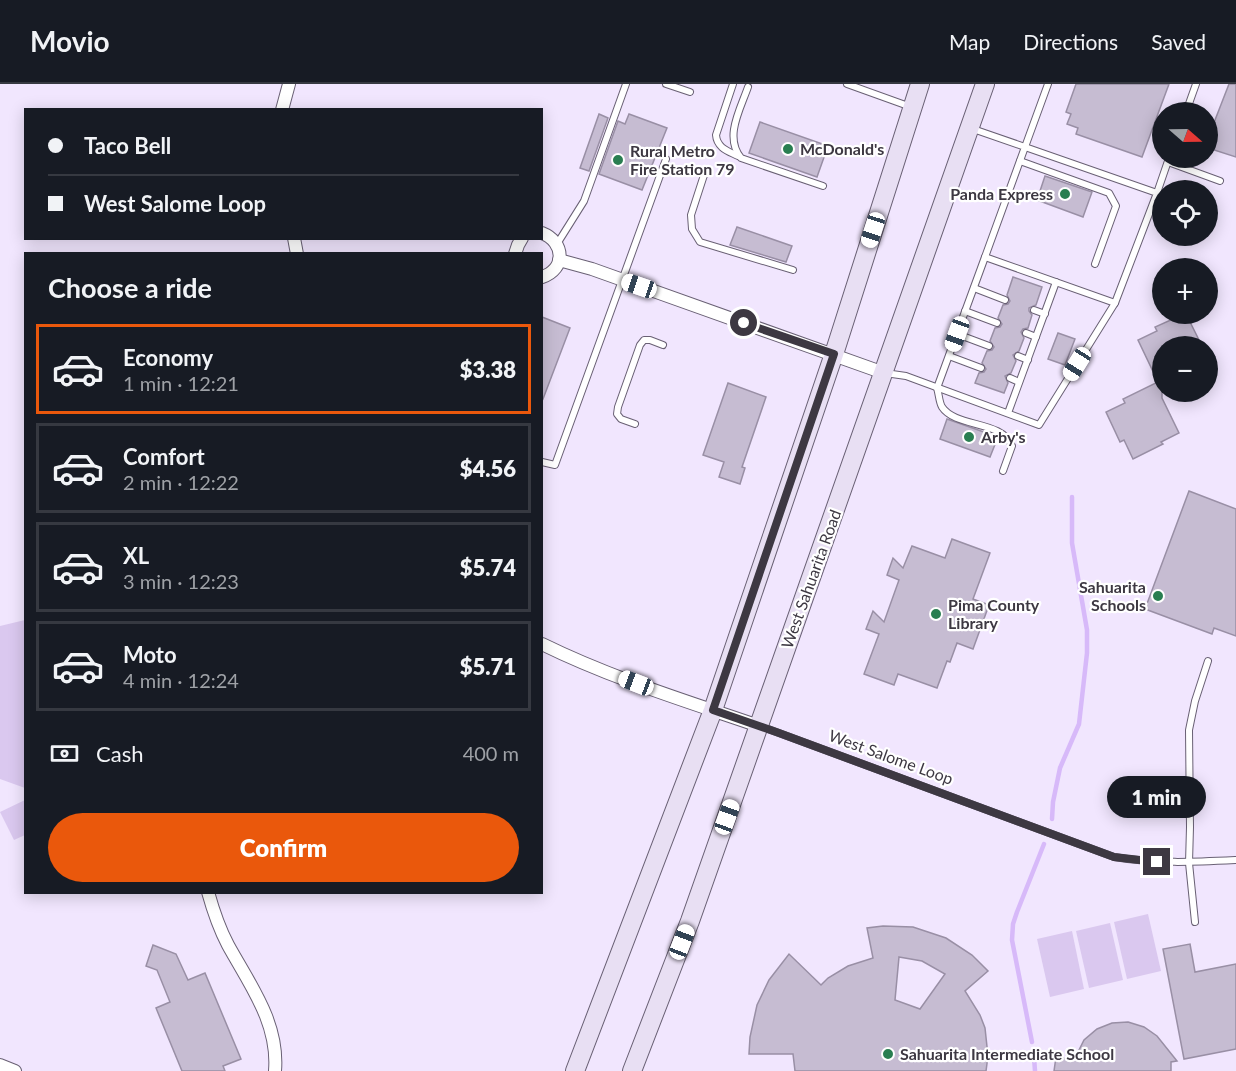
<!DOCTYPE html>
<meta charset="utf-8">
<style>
:root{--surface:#171b24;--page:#20242c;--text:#f1f3f6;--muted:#9ea1a6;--line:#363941;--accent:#ea580c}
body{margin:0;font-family:Lato,sans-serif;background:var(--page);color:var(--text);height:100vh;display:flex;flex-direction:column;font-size:22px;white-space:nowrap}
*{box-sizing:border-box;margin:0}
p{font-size:20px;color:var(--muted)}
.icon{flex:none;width:33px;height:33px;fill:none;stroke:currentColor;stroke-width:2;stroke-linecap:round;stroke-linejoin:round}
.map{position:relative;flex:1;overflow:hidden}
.panel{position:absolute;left:24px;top:168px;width:519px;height:642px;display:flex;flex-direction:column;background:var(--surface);border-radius:0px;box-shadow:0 3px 15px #0003}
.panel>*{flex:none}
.top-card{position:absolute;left:24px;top:24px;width:519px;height:132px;border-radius:0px;box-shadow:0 3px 15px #0003;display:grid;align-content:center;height:132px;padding:0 24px;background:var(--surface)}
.needle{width:39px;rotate:110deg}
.tools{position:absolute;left:1152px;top:18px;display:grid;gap:12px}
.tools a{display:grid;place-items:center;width:66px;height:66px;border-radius:50%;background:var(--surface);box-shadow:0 3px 15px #0003;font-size:30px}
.end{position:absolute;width:27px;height:27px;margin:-14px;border:8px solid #3d3842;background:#fff;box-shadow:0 0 0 3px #fff}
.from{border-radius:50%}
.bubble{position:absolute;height:42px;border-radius:21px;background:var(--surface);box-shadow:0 3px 15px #0003;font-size:20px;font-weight:800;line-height:42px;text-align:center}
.car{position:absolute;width:18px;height:36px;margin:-18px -9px;border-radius:8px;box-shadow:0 0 4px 2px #0007;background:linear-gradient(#fff 24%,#345 0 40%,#fff 0 76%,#345 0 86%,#fff 0)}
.top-card b{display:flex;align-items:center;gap:21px;height:57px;font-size:22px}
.top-card b+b{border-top:2px solid var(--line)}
.top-card i{width:15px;height:15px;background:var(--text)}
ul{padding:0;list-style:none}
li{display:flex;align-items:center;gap:18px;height:90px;margin:0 12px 9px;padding:0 12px;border:3px solid var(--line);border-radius:0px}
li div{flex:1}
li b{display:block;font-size:22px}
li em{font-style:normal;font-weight:800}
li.current{border-color:var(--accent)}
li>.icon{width:54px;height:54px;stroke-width:1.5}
h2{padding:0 24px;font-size:27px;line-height:72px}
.pay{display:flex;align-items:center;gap:15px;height:66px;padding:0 24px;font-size:22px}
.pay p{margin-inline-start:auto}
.button{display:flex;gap:12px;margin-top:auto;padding:12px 24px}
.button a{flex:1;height:69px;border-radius:36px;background:var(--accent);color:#fff;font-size:24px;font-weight:800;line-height:69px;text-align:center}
header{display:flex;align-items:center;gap:36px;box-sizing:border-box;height:84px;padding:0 30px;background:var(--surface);border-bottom:2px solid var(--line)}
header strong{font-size:28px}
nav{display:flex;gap:33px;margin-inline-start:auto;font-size:21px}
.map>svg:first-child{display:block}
.green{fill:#dac8ef}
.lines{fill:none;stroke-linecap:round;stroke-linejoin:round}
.stream{stroke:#d7b9f9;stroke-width:4.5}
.building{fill:#c6bcd2;stroke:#998fa5;stroke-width:1.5;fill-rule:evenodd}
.lane-casing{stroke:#696074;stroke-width:8}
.street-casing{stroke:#696074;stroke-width:14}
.secondary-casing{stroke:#696074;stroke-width:20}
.lane{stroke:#fff;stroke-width:6}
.street{stroke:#fff;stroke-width:12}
.secondary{stroke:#e8dff3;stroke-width:18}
.route{stroke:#3d3842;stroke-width:8}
.poi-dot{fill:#297e51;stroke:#fff;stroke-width:2}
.labels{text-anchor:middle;stroke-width:4.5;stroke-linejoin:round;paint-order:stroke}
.poi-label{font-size:16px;font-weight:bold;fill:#3d3842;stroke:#fff;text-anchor:start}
.street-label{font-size:16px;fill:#3d3842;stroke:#fff}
</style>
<header>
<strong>Movio</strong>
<nav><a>Map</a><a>Directions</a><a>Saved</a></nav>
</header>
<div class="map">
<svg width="1236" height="987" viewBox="0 0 1236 987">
<rect width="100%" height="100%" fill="#f1e6fe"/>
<g class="green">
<path d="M25,536H26L25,704L0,695V542Z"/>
<path d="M25,716V751L14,756L0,728Z"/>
<path d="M1148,830L1161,887L1127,895L1114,838Z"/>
<path d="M1110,839L1123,896L1089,904L1076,847Z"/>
<path d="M1072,847L1084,905L1050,913L1037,855Z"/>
</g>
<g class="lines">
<g class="stream">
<path d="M1052,735L1053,718L1060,684L1079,640L1087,569V546L1072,459V413"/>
<path d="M1032,958L1012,856L1013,840L1017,828L1044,760"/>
<path d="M1034,973L1035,987"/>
</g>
</g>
<g class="building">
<path d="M1076,0H1169L1142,73L1076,50L1078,44L1067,40L1071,30L1066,28Z"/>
<path d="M1229,0H1236V73L1208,64L1210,49Z"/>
<path d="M599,30L608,34L589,87L580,84Z"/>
<path d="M629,30L667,44L642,106L599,90L618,37L625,40Z"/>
<path d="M760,38L828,62L817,93L749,69Z"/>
<path d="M1045,92L1092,108L1083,133L1037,116Z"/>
<path d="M737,143L792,162L786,178L730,161Z"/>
<path d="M1013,193L1042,203L1036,221L1029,224V227L1032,231L1028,244L1023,245L1021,248L1024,254L1019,267L1013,271L1016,277L1011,289L1005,292L1008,299L1004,309L975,299L979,289L984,288L986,285L982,279L987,267L992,266L994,263L990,257L995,244L1000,243L1002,240L998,234L1003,221L1008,220L1010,217L1007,211Z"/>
<path d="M1184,230H1186L1202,262H1162V314L1179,349L1161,358L1163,360L1133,375L1124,356L1120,358L1106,328L1125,319L1123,315L1158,298L1138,256L1157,247L1155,243Z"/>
<path d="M542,233L570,244L543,315L542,314Z"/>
<path d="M1058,249L1075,255L1065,281L1048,275Z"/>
<path d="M728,299L766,313L742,383L745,384L740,400L719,393L724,378L703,371Z"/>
<path d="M947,335L998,353L990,373L940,355Z"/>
<path d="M1189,407L1236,425V552L1214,544L1212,550L1145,525Z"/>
<path d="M952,455L990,469L973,515L989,521L973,565L957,559L950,578L947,577L937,604L898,590L894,601L864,590L879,550L866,545L873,527L884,538L899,496L887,491L893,474L903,484L912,462L945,474Z"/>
<path d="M883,842L913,843L946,854L972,871L988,887L965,907L980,931L985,944L988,972L986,987H795L793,970H749L750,953L757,921L769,896L789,870L821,901L828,894L848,882L873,874L867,844ZM899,873L922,877L945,890L920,925L895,916Z"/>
<path d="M1190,860L1195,888L1236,880V965L1184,975L1163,865Z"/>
<path d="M153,861L176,870L188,896L205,889L241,975L223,982L225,987H182L156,924L170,918L157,886L146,882Z"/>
<path d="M1128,938L1144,943L1157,952L1177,977L1171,978V987H1054L1056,973L1074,976L1084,956L1097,945L1112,939Z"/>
</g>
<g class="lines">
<g class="lane-casing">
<g id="lane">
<path d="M666,0L690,8"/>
<path d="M733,0L716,51C717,64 728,67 738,72"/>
<path d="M847,0L911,23"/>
<path d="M1048,0L1025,63L1157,109L1115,219"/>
<path d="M748,3C740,26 724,53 741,74L823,102"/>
<path d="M1186,28L1196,0"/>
<path d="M1020,77L1109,109L1116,122L1095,180"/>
<path d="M1168,78L1220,97"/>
<path d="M705,88L691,131L692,145L700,158L793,186"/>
<path d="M1157,109L1169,74"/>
<path d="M557,160L584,117L626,0"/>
<path d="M985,173L937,304C939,310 939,318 942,323C956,344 1002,336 1012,362L1003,387"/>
<path d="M974,204L1005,216"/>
<path d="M1034,226L1045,230"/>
<path d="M965,227L997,239"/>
<path d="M1026,249L1036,253"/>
<path d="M957,250L989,262"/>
<path d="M949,272L981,284"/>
<path d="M1018,272L1028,276"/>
<path d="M885,289L906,292L1039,341L1115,219L985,173L1025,63L973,45"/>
<path d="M1010,294L1019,298"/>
<path d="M1008,329L1056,198"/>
<path d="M635,340L621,335L617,330L618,323L640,261L644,256H650L663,261"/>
<path d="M542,378L555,381L666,75"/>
<path d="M760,642L1114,773C1155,780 1195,778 1236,776"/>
<path d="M1195,838L1189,779L1190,743L1189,646L1195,617L1208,577"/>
</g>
</g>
<g class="street-casing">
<g id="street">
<path d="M282,26L289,0"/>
<path d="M542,149C565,158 566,185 542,193"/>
<path d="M294,154L297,170"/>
<path d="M515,170L518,161L522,154"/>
<path d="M559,176L592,185L884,289"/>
<path d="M542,560C611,594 686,617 759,642"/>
<path d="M208,808C213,826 219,844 228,861C250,901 279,939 275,987"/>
<path d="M0,981L15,987"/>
</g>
</g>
<g class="secondary-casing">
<g id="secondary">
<path d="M575,987L713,626L834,270L920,0"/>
<path d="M632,987L690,837L985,0"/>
</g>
</g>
<use href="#lane" class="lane"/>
<use href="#street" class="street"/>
<use href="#secondary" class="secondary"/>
</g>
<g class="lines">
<path class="route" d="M744,239L834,270L713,626L779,649L1114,773L1157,778"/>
</g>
<g class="poi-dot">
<circle cx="788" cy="65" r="6"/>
<circle cx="618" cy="76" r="6"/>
<circle cx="1065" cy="110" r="6"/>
<circle cx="969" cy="353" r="6"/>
<circle cx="1158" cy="512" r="6"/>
<circle cx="936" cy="530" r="6"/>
<circle cx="888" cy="970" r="6"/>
</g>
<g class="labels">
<g class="poi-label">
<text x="800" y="71">McDonald's</text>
<text x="630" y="73">Rural Metro<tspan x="630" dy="18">Fire Station 79</tspan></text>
<text x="1053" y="116" text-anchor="end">Panda Express</text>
<text x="981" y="359">Arby's</text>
<text x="1146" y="509" text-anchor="end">Sahuarita<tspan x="1146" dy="18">Schools</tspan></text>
<text x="948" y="527">Pima County<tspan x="948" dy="18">Library</tspan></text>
<text x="900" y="976">Sahuarita Intermediate School</text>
</g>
<g class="street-label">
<text transform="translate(811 495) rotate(-70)" y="6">West Sahuarita Road</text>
<text transform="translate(891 673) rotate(20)" y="6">West Salome Loop</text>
</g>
</g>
</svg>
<div class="tools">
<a><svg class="needle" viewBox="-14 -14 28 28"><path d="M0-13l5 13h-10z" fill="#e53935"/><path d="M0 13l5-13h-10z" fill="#9ea1a6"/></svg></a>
<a><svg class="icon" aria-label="locate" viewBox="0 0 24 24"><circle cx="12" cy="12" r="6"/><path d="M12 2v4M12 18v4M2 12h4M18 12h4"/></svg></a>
<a>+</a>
<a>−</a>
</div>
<i class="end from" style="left:744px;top:239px"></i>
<i class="end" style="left:1157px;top:778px"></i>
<div class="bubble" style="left:1107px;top:692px;width:99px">1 min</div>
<i class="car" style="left:873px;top:146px;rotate:198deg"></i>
<i class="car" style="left:639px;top:202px;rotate:289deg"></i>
<i class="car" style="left:957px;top:250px;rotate:200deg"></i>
<i class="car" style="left:1077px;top:280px;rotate:212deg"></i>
<i class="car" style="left:636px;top:599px;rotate:291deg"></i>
<i class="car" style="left:727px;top:733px;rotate:20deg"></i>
<i class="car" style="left:682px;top:858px;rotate:21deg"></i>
<div class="top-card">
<b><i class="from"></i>Taco Bell</b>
<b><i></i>West Salome Loop</b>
</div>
<section class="panel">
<h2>Choose a ride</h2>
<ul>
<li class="current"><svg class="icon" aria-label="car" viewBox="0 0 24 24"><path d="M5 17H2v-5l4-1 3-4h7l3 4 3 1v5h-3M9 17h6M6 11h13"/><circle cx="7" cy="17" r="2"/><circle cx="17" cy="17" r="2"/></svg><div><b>Economy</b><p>1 min · 12:21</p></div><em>$3.38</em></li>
<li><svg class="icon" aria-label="car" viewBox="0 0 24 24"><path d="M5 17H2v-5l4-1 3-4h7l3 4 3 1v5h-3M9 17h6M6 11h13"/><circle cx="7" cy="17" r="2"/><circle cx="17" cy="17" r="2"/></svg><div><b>Comfort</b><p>2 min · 12:22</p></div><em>$4.56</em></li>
<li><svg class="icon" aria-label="car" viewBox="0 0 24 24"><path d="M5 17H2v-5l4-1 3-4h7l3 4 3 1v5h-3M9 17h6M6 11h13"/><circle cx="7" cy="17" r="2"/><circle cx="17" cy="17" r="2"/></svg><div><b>XL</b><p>3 min · 12:23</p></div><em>$5.74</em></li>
<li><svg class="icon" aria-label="car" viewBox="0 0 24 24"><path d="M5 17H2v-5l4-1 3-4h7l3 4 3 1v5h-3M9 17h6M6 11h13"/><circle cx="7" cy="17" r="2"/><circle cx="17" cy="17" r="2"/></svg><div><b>Moto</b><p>4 min · 12:24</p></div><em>$5.71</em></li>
</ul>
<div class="pay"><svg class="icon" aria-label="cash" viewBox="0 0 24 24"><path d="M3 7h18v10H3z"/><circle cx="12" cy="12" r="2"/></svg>Cash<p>400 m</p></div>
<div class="button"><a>Confirm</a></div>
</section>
</div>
